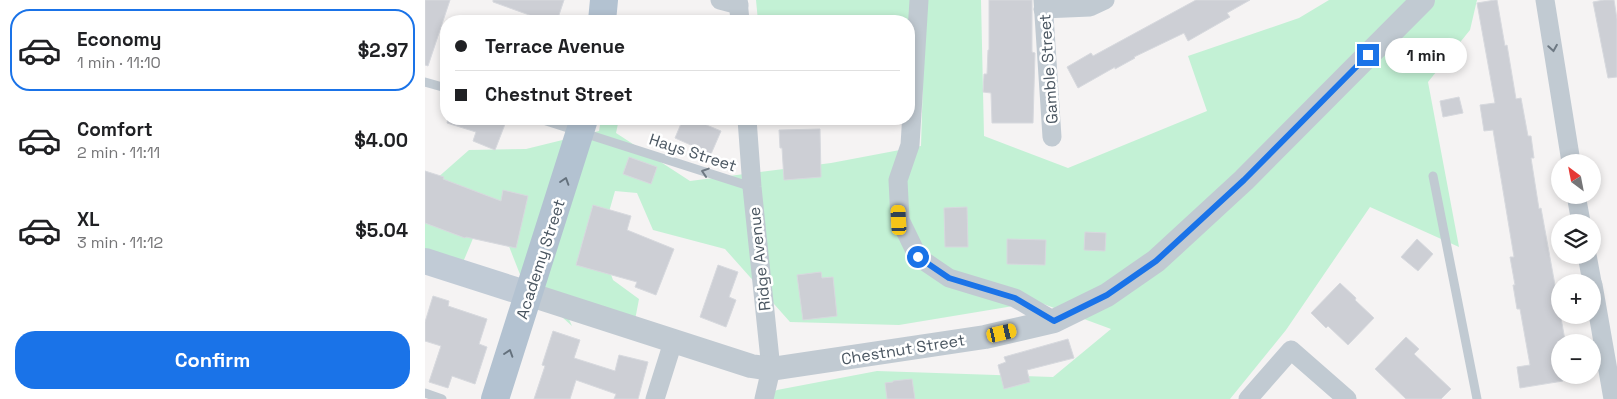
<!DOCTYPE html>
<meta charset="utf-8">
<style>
:root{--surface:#fff;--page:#f6f6f6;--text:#202124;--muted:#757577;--line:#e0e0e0;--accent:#1a73e8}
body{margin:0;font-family:"Space Grotesk",sans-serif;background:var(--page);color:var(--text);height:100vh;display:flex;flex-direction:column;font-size:19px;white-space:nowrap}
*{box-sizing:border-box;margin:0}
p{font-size:16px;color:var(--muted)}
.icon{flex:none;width:28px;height:28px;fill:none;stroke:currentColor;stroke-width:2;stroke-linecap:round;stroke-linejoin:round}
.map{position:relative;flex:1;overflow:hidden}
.panel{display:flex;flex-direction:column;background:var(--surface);width:425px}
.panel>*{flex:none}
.hud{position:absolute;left:15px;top:15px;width:475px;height:110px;border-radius:20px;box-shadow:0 2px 8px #0003;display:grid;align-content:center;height:110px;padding:0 15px;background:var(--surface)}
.needle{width:32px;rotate:328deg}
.controls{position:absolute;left:1126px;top:154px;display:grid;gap:10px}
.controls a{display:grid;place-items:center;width:50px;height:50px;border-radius:50%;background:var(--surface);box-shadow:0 2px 8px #0003;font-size:25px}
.end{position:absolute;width:22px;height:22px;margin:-11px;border:6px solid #1a73e8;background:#fff;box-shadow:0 0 0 2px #fff}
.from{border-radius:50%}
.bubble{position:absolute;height:35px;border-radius:18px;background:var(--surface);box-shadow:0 2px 8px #0003;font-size:16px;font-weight:700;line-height:35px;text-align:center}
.car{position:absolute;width:15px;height:30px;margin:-15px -8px;border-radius:6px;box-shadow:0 0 4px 1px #0007;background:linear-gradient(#f5c518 24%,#345 0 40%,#f5c518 0 76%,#345 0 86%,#f5c518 0)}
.hud b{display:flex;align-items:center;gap:18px;height:48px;font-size:19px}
.hud b+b{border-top:1px solid var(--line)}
.hud i{width:12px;height:12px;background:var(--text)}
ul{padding:9px 0 0;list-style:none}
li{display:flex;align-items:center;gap:15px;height:82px;margin:0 10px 8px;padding:0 5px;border:2px solid transparent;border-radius:20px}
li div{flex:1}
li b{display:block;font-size:19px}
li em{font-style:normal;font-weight:700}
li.selected{border-color:var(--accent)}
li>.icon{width:45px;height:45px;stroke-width:1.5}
.button{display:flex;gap:10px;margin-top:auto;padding:10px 15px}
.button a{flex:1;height:58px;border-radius:20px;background:var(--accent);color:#fff;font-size:20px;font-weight:700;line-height:58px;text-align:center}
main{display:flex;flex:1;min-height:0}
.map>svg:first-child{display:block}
.green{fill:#c3f1d5}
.building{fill:#cdcfd5;stroke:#d7d9de}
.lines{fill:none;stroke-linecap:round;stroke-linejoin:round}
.service{stroke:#c1cad2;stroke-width:9}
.minor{stroke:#c1cad2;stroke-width:19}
.tertiary{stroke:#c1cad2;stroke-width:24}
.secondary{stroke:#c1cbd6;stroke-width:26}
.primary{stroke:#b3c2d1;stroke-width:28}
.oneway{stroke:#6e7983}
.oneway2{stroke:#64717d}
.route{stroke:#1a73e8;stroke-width:6}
.labels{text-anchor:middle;stroke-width:5;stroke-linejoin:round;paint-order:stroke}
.street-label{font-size:16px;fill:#4a5661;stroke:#fff}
</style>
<main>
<section class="panel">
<ul>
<li class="selected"><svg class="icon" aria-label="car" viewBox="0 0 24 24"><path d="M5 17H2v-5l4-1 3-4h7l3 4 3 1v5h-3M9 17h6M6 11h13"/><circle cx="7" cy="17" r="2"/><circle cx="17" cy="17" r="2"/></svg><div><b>Economy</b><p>1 min · 11:10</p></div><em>$2.97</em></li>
<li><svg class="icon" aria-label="car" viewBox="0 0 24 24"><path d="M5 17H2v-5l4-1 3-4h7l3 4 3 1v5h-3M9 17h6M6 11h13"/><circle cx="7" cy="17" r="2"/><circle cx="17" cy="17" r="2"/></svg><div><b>Comfort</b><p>2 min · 11:11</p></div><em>$4.00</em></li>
<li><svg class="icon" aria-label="car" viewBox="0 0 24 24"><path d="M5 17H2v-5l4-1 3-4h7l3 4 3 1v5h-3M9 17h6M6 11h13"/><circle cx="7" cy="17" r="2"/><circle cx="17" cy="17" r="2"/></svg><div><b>XL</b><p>3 min · 11:12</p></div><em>$5.04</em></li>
</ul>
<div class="button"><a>Confirm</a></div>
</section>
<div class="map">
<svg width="1192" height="399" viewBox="0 0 1192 399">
<rect width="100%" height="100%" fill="#f5f3f3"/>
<path class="green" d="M331,0H556L559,136L643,168L782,111L763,56L874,18L904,0H1052L1045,30L1003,82L1034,247L945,207L861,330L805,399H337L352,390L452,371L628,377L686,329L613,302L474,325L365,322L300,249L228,230L212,193L190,191L175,243L188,280L214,299L210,320L134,297L147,326L98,282L65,198L36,267L0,255V199L2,187L44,150L101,149L174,131L176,119H194L191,133L265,181L406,163L496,146L498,80L484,21H333Z"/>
<g class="building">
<path d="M0,0H25L3,66L0,65Z"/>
<path d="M68,0H139L132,21H121L68,2Z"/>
<path d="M564,0H607V52L610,53L608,123H567L566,93L558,92L559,74H562L563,50H564Z"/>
<path d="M771,0H825L802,13L805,17L763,41L759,33L709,57L710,58L690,69V67L653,88L642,67L666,53L668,56Z"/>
<path d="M1070,0H1072L1080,46L1082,45L1091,99L1096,98L1103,136H1106L1109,158H1106L1114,209L1116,208L1140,340L1132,342L1135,361V375H1137L1138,381L1095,388L1092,367L1105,365L1095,309H1092L1088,285H1090L1085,257H1089L1068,130L1059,131L1055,105L1070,103L1052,3Z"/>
<path d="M1179,0H1189L1192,19V77L1183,78L1168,2Z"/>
<path d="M1034,97L1038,113L1018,117L1015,101Z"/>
<path d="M23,119H82L70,150L48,141L51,132L22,123Z"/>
<path d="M258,119H267L296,131L286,154L250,138Z"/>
<path d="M395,129L396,177L359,180L357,148H355L354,130Z"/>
<path d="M204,157L232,167L226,184L198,174Z"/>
<path d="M0,171L19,177L18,179L76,201L78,190L103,196L91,248L41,237L40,238L0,223Z"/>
<path d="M168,205L206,216L202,230L249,249L231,295L210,287L212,282L151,265Z"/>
<path d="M542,207L543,247H520L519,208Z"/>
<path d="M660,232L681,233L680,251L659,250Z"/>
<path d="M582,239L621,240L620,265L582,264Z"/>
<path d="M992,239L1008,254L993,271L976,257Z"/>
<path d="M293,265L313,272L304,297L311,300L301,327L275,317Z"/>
<path d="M396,272L397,278L408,277L412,316L378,320L372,275Z"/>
<path d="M915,283L931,298L930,300L949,318L923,345L903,326L901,328L886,313Z"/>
<path d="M8,296L24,301L23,306L62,319L54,344L62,347L50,384L27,376L23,388L4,382L16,346L0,341V322Z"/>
<path d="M128,331L155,340L149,358L190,371L194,355L223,362L213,399H189L191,394L151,380L145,399H109L120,366L117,365Z"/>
<path d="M981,337L994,349L989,354L1026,389L1016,399H981L950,369Z"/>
<path d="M643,339L649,358L602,370L605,382L579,389L573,365L581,362L579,357Z"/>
<path d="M487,379L490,399H462L460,383L468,382V381Z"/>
</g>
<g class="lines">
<g class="service">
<path d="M0,82L21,88"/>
<path d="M115,119L327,187"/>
<path d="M1008,176L1052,399"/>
<path d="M0,393L17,399"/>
</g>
<g class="minor">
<path d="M295,0L314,5"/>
<path d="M313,0L315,21"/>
<path d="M494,0L485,145L473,180L475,220L493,257L524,278L590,298L629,321"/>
<path d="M618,0L627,137"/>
<path d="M1120,0L1146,162"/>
<path d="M618,9L665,7L680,0"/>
<path d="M322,119L327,187L346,369L339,399"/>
<path d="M1151,195L1156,222"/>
<path d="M1162,255L1167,282"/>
<path d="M1168,285L1188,399"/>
<path d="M230,399L248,342"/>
<path d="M823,399L866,350L922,399"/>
</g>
<path class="tertiary" d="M103,294L326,366L346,369L560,337L629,321L682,295L731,261L819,180L998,0"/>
<path class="secondary" d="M0,261L103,294"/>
<g class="primary">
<path d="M177,21L179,0"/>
<path d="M70,399L159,119"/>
</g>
</g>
<defs><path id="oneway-chevron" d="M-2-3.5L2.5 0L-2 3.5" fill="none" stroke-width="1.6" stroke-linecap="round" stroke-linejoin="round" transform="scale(1.25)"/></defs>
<g class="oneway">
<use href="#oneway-chevron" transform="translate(1128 48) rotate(81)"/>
<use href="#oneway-chevron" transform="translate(280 172) rotate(-162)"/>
</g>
<g class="oneway2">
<use href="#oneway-chevron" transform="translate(140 181) rotate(-72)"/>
<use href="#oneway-chevron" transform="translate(84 353) rotate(-72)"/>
</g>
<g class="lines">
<path class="route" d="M493,257L524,278L590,298L629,321L682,295L731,261L819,180L943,55"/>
</g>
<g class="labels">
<g class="street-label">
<text transform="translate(623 69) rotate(-94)" y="6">Gamble Street</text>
<text transform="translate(268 152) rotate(18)" y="6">Hays Street</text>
<text transform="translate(115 259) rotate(-72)" y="6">Academy Street</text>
<text transform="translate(334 259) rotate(-96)" y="6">Ridge Avenue</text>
<text transform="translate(478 349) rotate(-9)" y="6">Chestnut Street</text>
</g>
</g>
</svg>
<div class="controls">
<a><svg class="needle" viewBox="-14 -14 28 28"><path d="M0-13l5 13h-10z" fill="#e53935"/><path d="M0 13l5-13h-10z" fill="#757577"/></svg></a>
<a><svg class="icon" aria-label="layers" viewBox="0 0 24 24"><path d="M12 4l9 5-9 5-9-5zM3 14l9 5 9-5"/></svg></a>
<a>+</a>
<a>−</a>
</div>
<i class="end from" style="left:493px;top:257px"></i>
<i class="end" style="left:943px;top:55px"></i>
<div class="bubble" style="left:960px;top:38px;width:82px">1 min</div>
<i class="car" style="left:474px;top:220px;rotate:357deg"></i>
<i class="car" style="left:577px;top:333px;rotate:77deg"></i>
<div class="hud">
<b><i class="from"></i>Terrace Avenue</b>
<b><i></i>Chestnut Street</b>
</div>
</div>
</main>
